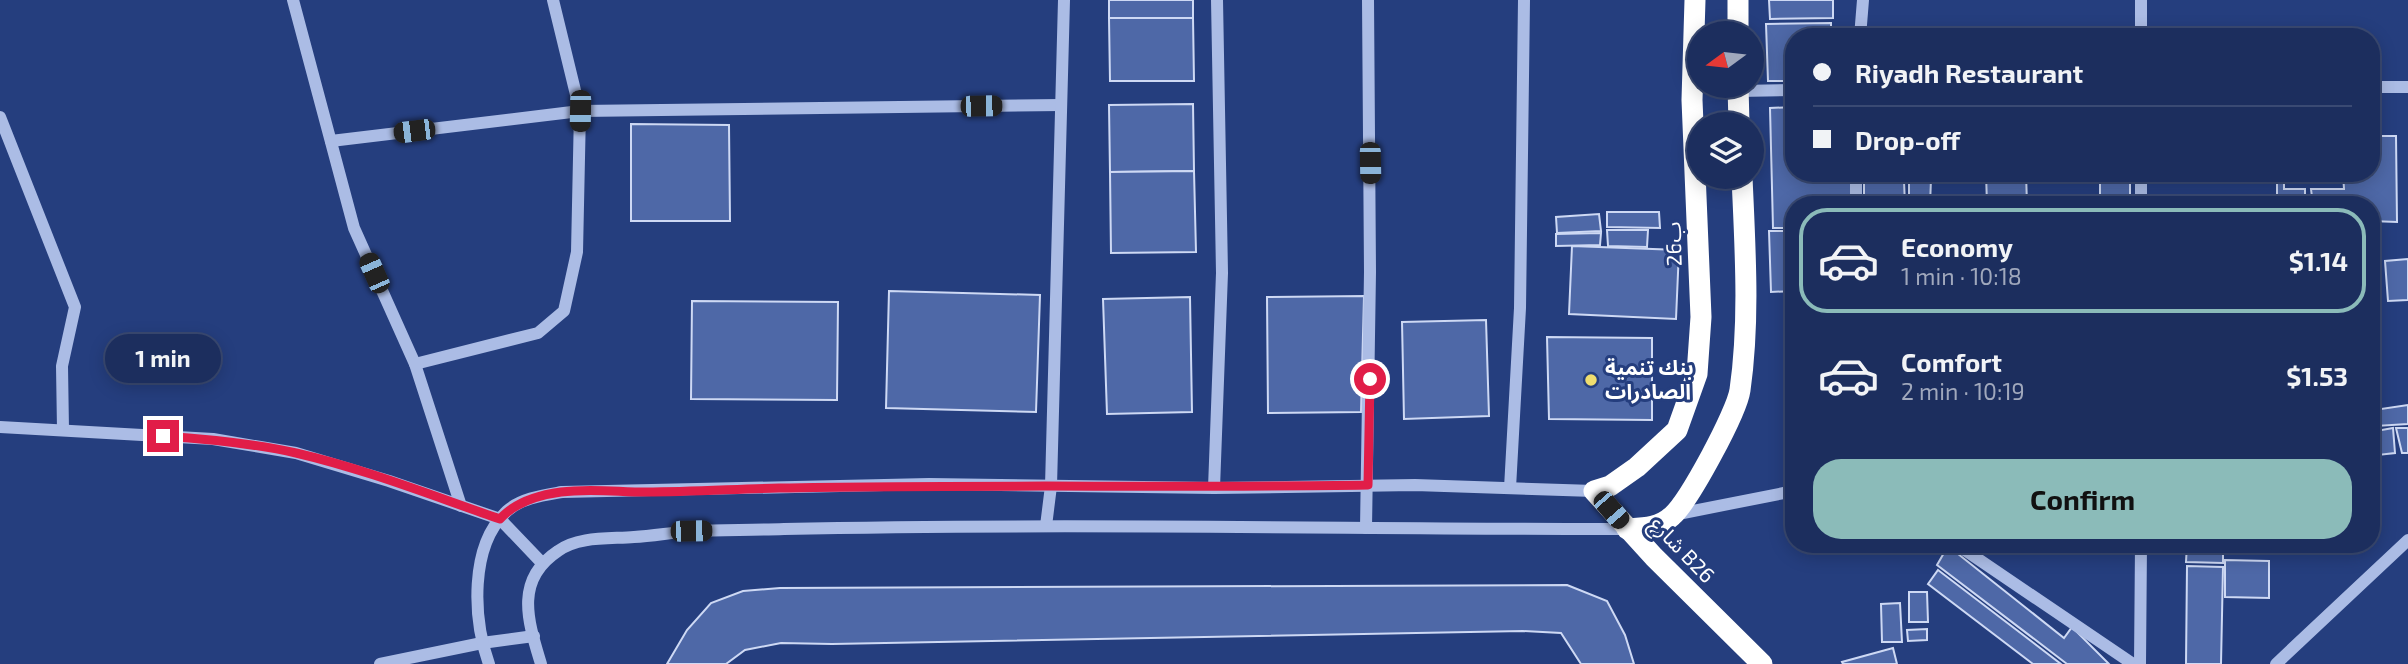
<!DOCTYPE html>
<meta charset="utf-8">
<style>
:root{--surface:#1c2e5e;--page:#253664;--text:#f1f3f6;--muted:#a0a8bc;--line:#3a4a73;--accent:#8bbbb9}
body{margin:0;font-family:"Exo 2","Noto Sans Arabic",sans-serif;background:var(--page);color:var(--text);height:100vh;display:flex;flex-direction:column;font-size:26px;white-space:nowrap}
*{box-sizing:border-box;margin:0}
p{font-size:23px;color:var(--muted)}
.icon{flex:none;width:38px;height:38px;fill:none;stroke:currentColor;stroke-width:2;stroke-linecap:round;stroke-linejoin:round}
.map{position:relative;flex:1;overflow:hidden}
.side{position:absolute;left:1785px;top:196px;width:595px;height:357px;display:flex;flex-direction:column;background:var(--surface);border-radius:28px;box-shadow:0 4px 18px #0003,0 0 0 2px var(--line)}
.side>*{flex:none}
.guide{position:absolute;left:1785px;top:28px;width:595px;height:154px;border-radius:28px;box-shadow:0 4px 18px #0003,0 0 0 2px var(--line);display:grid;align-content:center;height:154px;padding:0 28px;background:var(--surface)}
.needle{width:46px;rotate:255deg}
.fabs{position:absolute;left:1687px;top:21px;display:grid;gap:14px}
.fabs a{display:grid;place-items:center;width:77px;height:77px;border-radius:50%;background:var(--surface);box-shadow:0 4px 18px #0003,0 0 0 2px var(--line);font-size:35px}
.end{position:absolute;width:32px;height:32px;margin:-16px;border:9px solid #e11d48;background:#fff;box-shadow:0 0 0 4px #fff}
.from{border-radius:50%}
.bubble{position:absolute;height:49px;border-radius:24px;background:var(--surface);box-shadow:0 4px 18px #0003,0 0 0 2px var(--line);font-size:23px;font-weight:700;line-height:49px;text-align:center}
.car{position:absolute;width:21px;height:42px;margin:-21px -10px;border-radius:9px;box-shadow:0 0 5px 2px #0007;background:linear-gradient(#222 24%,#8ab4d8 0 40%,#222 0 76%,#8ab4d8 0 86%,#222 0)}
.guide b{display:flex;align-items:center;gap:24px;height:66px;font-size:26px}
.guide b+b{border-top:2px solid var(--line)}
.guide i{width:18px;height:18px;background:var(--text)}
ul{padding:12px 0 0;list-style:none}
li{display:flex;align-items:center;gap:21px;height:105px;margin:0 14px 10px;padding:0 14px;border:4px solid transparent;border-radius:28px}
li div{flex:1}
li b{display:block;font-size:26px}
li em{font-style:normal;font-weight:700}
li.active{border-color:var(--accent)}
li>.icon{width:63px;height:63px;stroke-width:1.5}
.primary-button{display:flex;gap:14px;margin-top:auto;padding:14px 28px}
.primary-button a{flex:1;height:80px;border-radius:28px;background:var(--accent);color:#111;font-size:28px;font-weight:700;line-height:80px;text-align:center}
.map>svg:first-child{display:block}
.building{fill:#4e68a7;stroke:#ced9f4;stroke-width:2}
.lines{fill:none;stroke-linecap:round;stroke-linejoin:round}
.minor{stroke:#abbce5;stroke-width:12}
.highway{stroke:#fff;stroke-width:21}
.route{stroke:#e11d48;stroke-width:9}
.poi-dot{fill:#efdd6f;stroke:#253e7e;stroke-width:2.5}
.labels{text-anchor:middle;stroke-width:6;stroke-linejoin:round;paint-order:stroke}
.street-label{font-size:21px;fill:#fff;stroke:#253e7e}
.poi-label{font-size:21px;font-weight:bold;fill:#fff;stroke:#253e7e;text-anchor:start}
</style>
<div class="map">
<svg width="2408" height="664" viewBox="0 0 2408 664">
<rect width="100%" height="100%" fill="#253e7e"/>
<g class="building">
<rect x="1109" y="0" width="84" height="18"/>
<path d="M1769,0H1833V18L1770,19Z"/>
<path d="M1109,18H1193L1194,81H1110Z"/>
<path d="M1831,23V37H1794V81H1768L1766,24Z"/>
<path d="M1193,104L1194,171L1110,172L1109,105Z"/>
<path d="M1794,107V173H1852L1853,205H1794V228H1773L1770,108Z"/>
<path d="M631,124L729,125L730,221H631Z"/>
<path d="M2375,136H2396L2397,222L2371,221V205H2313L2311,189H2344L2343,173H2371V142H2374Z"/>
<path d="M1194,171L1196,252L1111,253L1110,172Z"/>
<path d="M1986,173H2026L2027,205H1987Z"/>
<rect x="2100" y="173" width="30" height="32"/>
<path d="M2277,173H2284V189H2305V204H2277Z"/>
<path d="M1909,179H1931L1930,205H1909Z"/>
<path d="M1864,180L1904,181L1905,205H1864Z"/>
<path d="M1607,212H1659L1660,228L1607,227Z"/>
<path d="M1599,214L1601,231L1557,233L1556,217Z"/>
<path d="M1607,230H1648L1647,247L1608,246Z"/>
<path d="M1769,231H1794V291L1771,292Z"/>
<path d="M1601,233L1600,245L1556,246V234Z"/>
<path d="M1572,246L1679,250L1676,319L1569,314Z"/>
<path d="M2408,259V300L2388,301L2385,261Z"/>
<path d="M889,291L1040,295L1036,412L886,408Z"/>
<path d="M1364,296L1361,412L1268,413L1267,297Z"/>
<path d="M1190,297L1192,412L1107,414L1103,299Z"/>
<path d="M692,301L838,302L837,400L691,399Z"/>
<path d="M1486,320L1489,416L1404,419L1402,322Z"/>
<path d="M1547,337L1652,338V420L1549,419Z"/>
<path d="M2408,405V424L2376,426L2374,410Z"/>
<path d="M2393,428L2395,453L2378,455L2376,431Z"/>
<path d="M2396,428H2408V453H2402Z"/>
<path d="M2187,544H2223V563L2186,562Z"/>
<path d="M1948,546L2064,638L2072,627L2109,664H2067L1937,565Z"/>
<path d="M2225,560L2269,561V598L2225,597Z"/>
<path d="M2187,566L2223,567L2221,664H2186Z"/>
<path d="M1938,570L2061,664H2033L1928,584Z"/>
<path d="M1567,585L1607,601L1625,635L1634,664H1581L1561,633L1523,631L832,644L781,643L745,650L726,664H667L687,630L711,603L743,591L780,588Z"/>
<path d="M1909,592H1927L1928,622H1909Z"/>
<path d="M1900,603L1902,642H1882L1881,604Z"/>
<path d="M1927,629V640L1908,641L1907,630Z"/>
<path d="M1893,648L1897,664H1843L1842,662Z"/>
</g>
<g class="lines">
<g class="minor">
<path d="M293,0L354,228L415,364L461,506"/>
<path d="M1860,37L1863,0"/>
<path d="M2141,37V0"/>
<path d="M2371,87H2408"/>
<path d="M1738,91L1794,90"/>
<path d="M0,117L75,307L62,366L63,430"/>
<path d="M331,141L580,111L1061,105"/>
<path d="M1856,173V205"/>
<path d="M2141,205V173"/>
<path d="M415,364L538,333L564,311L577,252L580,111L553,0"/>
<path d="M0,427L213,439L296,453L389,481L500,519L542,563"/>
<path d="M1214,488L1222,273L1217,0"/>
<path d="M1510,488L1520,308L1524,0"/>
<path d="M1673,515L1794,491"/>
<path d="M1046,526L1051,486L1064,0"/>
<path d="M1366,528L1370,272L1368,0"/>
<path d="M1956,544L2133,664"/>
<path d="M380,664L482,643L534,636"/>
<path d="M489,664C473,619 469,546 507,511C521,498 545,495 562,492L929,484L1214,488L1415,485L1594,491"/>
<path d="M541,664C528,621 514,580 558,551C578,536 610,539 634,537C654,536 674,532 694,531C724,530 754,530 784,529C1065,523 1346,529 1627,529"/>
<path d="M2140,664L2141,544"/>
<path d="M2276,664L2408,540"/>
</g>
<g class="highway">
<path d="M1695,0L1692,100L1701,317L1697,374L1677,430L1637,467L1610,486L1594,491L1654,557L1762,664"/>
<path d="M1738,33V0"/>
<path d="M1738,86L1739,124"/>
<path d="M1627,529C1644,528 1659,528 1672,516C1689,501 1737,412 1740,390C1750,320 1745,247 1742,177"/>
</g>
</g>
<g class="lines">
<path class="route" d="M163,436C207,439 252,443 296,453C365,469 433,496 500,519C515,502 539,495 561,492C589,488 619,492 646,492C691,492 735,489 779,488C976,484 1172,488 1368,485L1370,379"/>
</g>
<circle class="poi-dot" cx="1591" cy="380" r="7"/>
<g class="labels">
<g class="street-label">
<text transform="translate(1674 244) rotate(-92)" y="7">26ب</text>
<text transform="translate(1682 550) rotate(46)" y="7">شارع B26</text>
</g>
<g class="poi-label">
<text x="1605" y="375">بنك تنمية<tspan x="1605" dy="24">الصادرات</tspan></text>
</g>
</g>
</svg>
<div class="fabs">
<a><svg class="needle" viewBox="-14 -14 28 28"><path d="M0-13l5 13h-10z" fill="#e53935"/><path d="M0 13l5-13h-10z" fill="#a0a8bc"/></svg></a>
<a><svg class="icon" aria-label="layers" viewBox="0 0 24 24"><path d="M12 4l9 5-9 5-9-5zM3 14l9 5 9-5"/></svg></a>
</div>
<i class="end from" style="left:1370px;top:379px"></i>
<i class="end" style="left:163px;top:436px"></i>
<div class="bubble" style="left:105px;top:334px;width:116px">1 min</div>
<i class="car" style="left:981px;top:106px;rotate:89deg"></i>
<i class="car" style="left:580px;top:111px;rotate:181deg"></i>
<i class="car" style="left:414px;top:131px;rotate:263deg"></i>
<i class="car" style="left:1370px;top:163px;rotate:179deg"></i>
<i class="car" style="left:374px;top:273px;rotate:336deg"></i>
<i class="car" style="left:1611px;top:510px;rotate:139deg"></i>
<i class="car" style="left:691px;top:531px;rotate:89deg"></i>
<div class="guide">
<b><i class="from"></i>Riyadh Restaurant</b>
<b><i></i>Drop-off</b>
</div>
<section class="side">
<ul>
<li class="active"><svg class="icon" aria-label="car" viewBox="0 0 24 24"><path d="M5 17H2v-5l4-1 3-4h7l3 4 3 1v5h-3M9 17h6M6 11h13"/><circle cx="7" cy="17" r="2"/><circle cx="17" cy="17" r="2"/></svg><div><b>Economy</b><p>1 min · 10:18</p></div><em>$1.14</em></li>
<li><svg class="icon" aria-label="car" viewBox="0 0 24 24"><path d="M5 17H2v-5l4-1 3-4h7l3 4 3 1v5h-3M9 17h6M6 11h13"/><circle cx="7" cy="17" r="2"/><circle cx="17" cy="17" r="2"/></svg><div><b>Comfort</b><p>2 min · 10:19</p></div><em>$1.53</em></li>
</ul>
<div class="primary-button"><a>Confirm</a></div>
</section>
</div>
